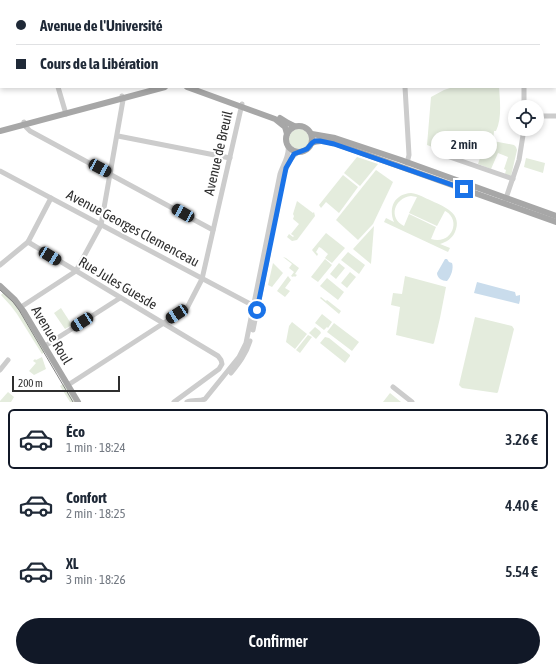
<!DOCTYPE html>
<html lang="fr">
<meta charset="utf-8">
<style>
:root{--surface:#fff;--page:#f2f2f3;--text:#1f2937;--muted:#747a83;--line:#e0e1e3;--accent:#111827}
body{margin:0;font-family:"Asap Condensed",sans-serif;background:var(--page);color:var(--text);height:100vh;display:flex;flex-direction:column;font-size:15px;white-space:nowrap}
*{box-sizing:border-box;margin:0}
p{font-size:13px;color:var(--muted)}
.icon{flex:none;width:22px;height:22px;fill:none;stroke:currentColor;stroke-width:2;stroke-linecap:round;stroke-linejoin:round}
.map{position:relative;height:402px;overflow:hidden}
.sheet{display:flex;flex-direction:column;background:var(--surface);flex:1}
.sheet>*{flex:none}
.hud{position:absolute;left:0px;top:0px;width:556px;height:88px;box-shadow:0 2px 6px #0003;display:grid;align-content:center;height:88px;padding:0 16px;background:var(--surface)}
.tools{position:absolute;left:508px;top:100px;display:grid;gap:8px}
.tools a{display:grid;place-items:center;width:36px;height:36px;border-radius:50%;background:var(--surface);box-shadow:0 2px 6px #0003;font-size:20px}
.scale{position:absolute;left:12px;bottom:10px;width:108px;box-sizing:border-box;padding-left:4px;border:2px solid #2f2f2f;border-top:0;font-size:11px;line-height:14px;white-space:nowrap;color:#2f2f2f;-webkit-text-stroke:3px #fff;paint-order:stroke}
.end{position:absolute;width:18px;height:18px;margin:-9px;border:5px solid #1a73e8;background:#fff;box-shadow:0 0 0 2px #fff}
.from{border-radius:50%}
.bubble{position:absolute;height:28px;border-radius:14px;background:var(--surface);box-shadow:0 2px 6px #0003;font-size:13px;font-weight:600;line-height:28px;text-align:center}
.car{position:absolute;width:12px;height:24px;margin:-12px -6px;border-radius:5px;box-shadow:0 0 3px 1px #0007;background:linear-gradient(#222 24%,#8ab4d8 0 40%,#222 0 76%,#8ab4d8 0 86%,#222 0)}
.hud b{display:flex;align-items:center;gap:14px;height:38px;font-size:15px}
.hud b+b{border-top:1px solid var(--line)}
.hud i{width:10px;height:10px;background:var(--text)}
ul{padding:7px 0 0;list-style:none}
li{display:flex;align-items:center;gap:12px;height:60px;margin:0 8px 6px;padding:0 8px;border:2px solid transparent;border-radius:6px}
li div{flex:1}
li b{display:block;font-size:15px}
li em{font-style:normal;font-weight:600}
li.current{border-color:var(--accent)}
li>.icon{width:36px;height:36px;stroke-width:1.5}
.action{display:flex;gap:8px;margin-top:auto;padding:8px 16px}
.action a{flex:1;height:46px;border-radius:24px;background:var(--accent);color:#fff;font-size:16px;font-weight:600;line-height:46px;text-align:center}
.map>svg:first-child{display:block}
.green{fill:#e4ecdd;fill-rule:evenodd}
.water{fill:#c9dcec}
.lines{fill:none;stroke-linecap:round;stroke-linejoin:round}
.minor{stroke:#ccc;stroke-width:5}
.major{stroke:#a7a7a7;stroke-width:6}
.tram{stroke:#848484;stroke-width:1}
.route{stroke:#1a73e8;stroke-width:5}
.labels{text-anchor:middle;stroke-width:4;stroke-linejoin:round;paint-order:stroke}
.street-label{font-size:14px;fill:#2f2f2f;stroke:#fff}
</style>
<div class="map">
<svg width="556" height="402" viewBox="0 0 556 402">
<rect width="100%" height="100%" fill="#fff"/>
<g class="green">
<path d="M467,87H499C500,101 502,118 496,131H494L493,141L514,145L516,147L517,150L511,176L505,174L506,170L504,169L508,157L498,153L491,169L478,164L482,152L439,137L435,148L427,145L431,97L444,90L450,88Z"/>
<circle cx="299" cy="139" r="10"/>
<path d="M357,157L378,164L360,186L344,173Z"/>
<path d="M526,158L545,163L543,173L524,167Z"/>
<path d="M376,170L393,182L373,224L358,240L336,220Z"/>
<path d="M343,175L358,187L339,213L326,202L321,208L319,205Z"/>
<path d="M411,193C419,194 425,198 432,201C445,207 463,214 455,232C452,239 446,242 440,244L450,248L448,252L384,222L386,218L394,222C388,207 395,194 411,193ZM411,196L417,197L409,213L437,226L445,211L443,210C463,218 452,246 431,239L436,227L409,214L404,226C388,218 394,198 411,196Z"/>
<path d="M297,201L313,213L314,212L315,216L297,240L292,241L287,237L289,234L293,237L294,236L291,234L299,224L293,219L294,216L293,214Z"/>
<path d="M374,226L371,264L353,249Z"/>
<path d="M326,233L345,248L332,263L325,258L328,254L321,248L319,247L316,252L318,254L317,256L312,250Z"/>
<path d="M348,252L365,265L359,274L341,260Z"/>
<path d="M283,257L286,258L299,268L295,274L297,275L295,277L294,276L293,277L291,276L294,272L289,268L292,264Z"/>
<path d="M325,259L332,265L318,282L311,277Z"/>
<path d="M273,263L283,273L272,287L268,285Z"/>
<path d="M339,263L345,268L336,279L330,274Z"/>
<path d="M350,272L356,277L347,288L341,283Z"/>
<path d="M288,276L291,280L285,288L290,291L285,297L277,291Z"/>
<path d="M405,276L446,287L440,318L434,343L433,344L396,335L400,307L391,305L393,293L402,294Z"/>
<path d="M327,278L344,292L338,300L320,286Z"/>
<path d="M3,293L16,303L46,351L42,354L17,314L11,306L1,295Z"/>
<path d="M321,297L326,301L327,300L341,311L339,314L320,298Z"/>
<path d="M61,308L72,325L65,329L54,313Z"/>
<path d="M322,314L332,322L328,328L327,327L324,330L315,323Z"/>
<path d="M475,317L512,326L514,329L498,392L497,393L462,388L459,385Z"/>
<path d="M292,322L307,334L295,349L286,342L289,326Z"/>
<path d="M334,323L359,342L352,351L327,332Z"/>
<path d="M315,327L320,331L321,333L316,339L309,333Z"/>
<path d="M308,335L312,337L300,353L296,350Z"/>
<path d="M325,337L329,338L350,355V356L345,363L320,343Z"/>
<path d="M42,357L46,369L34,375L29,371L36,363L33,361L35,359L36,360Z"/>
<path d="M65,383L76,402H70L60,386Z"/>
<path d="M8,392L14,397L11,402H0V401Z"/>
<path d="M390,393L401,402H383Z"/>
</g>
<g class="water">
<path d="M445,259H447L449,262L452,263C454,268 451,277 447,281C442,281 437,278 437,273Z"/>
<path d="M477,282L515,292L516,296L520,295V300L519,304L474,293Z"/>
</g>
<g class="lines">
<g class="minor">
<path d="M34,0V1"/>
<path d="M381,0L382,1"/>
<path d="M506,0L507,1"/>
<path d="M283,1L284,0"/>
<path d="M458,1L461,0"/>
<path d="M58,87L66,114"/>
<path d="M405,87L409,155L407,163"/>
<path d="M524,87V107"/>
<path d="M537,116H556"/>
<path d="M24,122L26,127L30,131L213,230"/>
<path d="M118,136L230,158"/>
<path d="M441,154L513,179"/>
<path d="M0,171L254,306"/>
<path d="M505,201L519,160L524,129"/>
<path d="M276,216C279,200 282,159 299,152"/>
<path d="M28,242L218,356L221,360L222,364L219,369L174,402"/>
<path d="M0,265L28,242L51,198"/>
<path d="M21,307L76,271L101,225L123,100L122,96"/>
<path d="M253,330L268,255"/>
<path d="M45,346L120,298"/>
<path d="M0,370L8,360"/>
<path d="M231,373C239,363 246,354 250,341"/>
<path d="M68,385L187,308L202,279L242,104"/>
<path d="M393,387L412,402"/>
<path d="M187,402C193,399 199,402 205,399L239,357L246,343L280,174C283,165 290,155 288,146"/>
</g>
<g class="major">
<path d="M187,87L275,119L285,127L287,134"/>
<path d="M280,118L288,123L294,126"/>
<circle cx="299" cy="139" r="13"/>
<path d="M0,131L165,87"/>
<path d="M312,134L335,138L401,160L556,216"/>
<path d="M312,143C319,139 327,141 334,143L556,222"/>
<path d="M0,286L15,300L24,312L78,402"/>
</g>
<path class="tram" d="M0,290L13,302L19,310L73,402"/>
</g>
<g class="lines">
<path class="route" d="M257,310L286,168L294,154L307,149L312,143L315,141H320L334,144L464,189"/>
</g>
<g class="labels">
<g class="street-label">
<text transform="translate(218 153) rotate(-77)" y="5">Avenue de Breuil</text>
<text transform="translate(133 228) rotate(28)" y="5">Avenue Georges Clemenceau</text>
<text transform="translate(118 283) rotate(31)" y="5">Rue Jules Guesde</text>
<text transform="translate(52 335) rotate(59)" y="5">Avenue Roul</text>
</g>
</g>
</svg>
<div class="tools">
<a><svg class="icon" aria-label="locate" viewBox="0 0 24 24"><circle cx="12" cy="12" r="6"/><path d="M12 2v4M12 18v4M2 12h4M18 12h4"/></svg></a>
</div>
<div class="scale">200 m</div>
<i class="end from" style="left:257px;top:310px"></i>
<i class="end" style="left:464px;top:189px"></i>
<div class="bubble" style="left:431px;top:131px;width:66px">2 min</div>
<i class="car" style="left:100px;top:168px;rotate:118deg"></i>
<i class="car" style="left:183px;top:213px;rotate:299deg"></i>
<i class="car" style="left:50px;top:256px;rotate:121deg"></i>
<i class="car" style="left:177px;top:314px;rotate:237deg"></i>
<i class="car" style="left:82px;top:322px;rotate:237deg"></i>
<div class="hud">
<b><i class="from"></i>Avenue de l'Université</b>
<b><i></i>Cours de la Libération</b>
</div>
</div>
<section class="sheet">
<ul>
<li class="current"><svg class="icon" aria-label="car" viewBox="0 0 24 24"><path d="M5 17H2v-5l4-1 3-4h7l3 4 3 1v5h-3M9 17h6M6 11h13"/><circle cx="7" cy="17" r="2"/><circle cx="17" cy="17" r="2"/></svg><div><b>Éco</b><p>1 min · 18:24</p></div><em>3.26 €</em></li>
<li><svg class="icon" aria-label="car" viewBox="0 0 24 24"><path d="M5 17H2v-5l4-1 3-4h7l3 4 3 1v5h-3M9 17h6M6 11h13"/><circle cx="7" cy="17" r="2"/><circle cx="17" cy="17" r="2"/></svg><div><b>Confort</b><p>2 min · 18:25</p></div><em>4.40 €</em></li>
<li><svg class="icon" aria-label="car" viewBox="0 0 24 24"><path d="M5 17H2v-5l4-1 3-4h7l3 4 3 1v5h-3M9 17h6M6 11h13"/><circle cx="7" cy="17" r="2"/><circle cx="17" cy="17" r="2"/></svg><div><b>XL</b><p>3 min · 18:26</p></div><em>5.54 €</em></li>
</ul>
<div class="action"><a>Confirmer</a></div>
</section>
